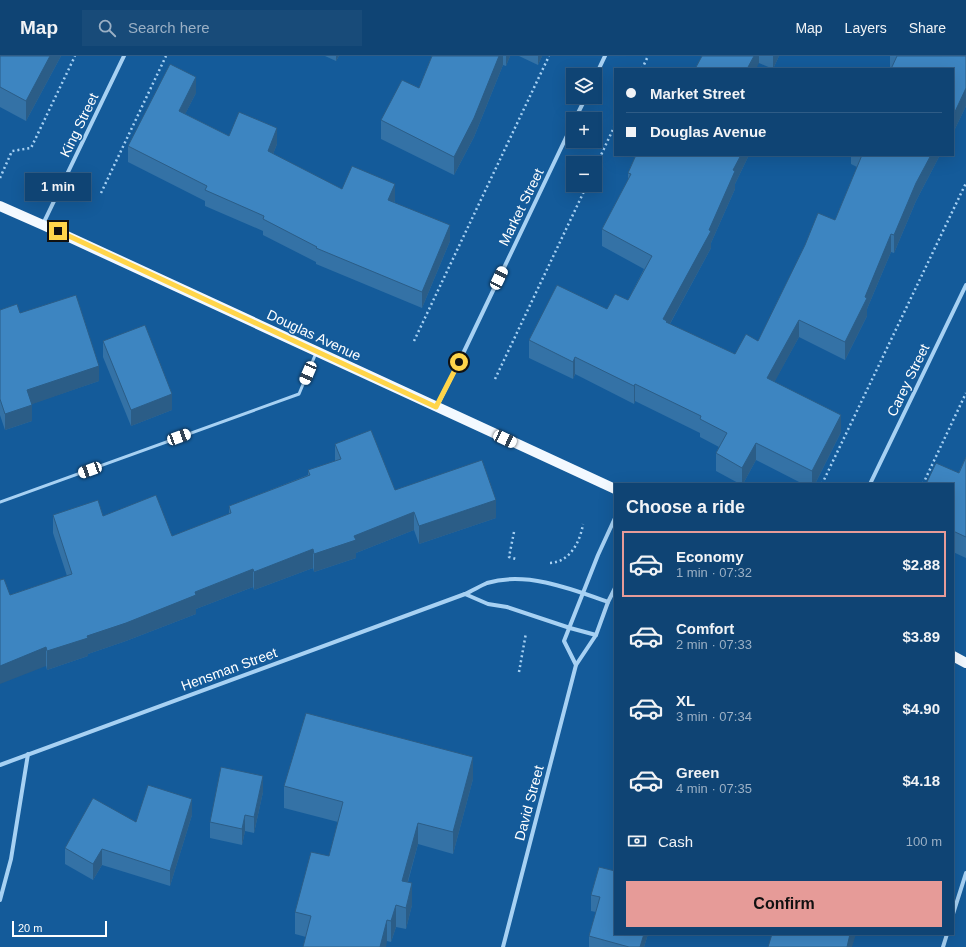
<!DOCTYPE html>
<meta charset="utf-8">
<style>
:root{--surface:#0f4474;--page:#184b79;--text:#f1f3f6;--muted:#9bb0c5;--line:#2f5c86;--accent:#e69b98}
body{margin:0;font-family:Helvetica,sans-serif;background:var(--page);color:var(--text);height:100vh;display:flex;flex-direction:column;font-size:15px;white-space:nowrap}
*{box-sizing:border-box;margin:0}
p{font-size:13px;color:var(--muted)}
.icon{flex:none;width:22px;height:22px;fill:none;stroke:currentColor;stroke-width:2;stroke-linecap:round;stroke-linejoin:round}
.map{position:relative;flex:1;overflow:hidden}
.panel{position:absolute;left:614px;top:427px;width:340px;height:452px;display:flex;flex-direction:column;background:var(--surface);border-radius:0px;box-shadow:0 4px 16px #0002,0 0 0 1px var(--line)}
.panel>*{flex:none}
.top-card{position:absolute;left:614px;top:12px;width:340px;height:88px;border-radius:0px;box-shadow:0 4px 16px #0002,0 0 0 1px var(--line);display:grid;align-content:center;height:88px;padding:0 12px;background:var(--surface)}
.buttons{position:absolute;left:566px;top:12px;display:grid;gap:8px}
.buttons a{display:grid;place-items:center;width:36px;height:36px;border-radius:0px;background:var(--surface);box-shadow:0 4px 16px #0002,0 0 0 1px var(--line);font-size:20px}
.scale{position:absolute;left:12px;bottom:10px;width:95px;box-sizing:border-box;padding-left:4px;border:2px solid #fff;border-top:0;font-size:11px;line-height:14px;white-space:nowrap;color:#fff;-webkit-text-stroke:3px #145b9a;paint-order:stroke}
.end{position:absolute;width:18px;height:18px;margin:-9px;border:5px solid #ffd54a;background:#111;box-shadow:0 0 0 2px #111}
.from{border-radius:50%}
.bubble{position:absolute;height:28px;border-radius:0px;background:var(--surface);box-shadow:0 4px 16px #0002,0 0 0 1px var(--line);font-size:13px;font-weight:700;line-height:28px;text-align:center}
.car{position:absolute;width:12px;height:24px;margin:-12px -6px;border-radius:5px;box-shadow:0 0 3px 1px #0007;background:linear-gradient(#fff 24%,#345 0 40%,#fff 0 76%,#345 0 86%,#fff 0)}
.top-card b{display:flex;align-items:center;gap:14px;height:38px;font-size:15px}
.top-card b+b{border-top:1px solid var(--line)}
.top-card i{width:10px;height:10px;background:var(--text)}
ul{padding:0;list-style:none}
li{display:flex;align-items:center;gap:12px;height:66px;margin:0 8px 6px;padding:0 4px;border:2px solid transparent;border-radius:0px}
li div{flex:1}
li b{display:block;font-size:15px}
li em{font-style:normal;font-weight:700}
li.current{border-color:var(--accent)}
li>.icon{width:36px;height:36px;stroke-width:1.5}
h2{padding:0 12px;font-size:18px;line-height:48px}
.pay{display:flex;align-items:center;gap:10px;height:44px;padding:0 12px;font-size:15px}
.pay p{margin-inline-start:auto}
.primary-button{display:flex;gap:8px;margin-top:auto;padding:8px 12px}
.primary-button a{flex:1;height:46px;border-radius:0px;background:var(--accent);color:#111;font-size:16px;font-weight:700;line-height:46px;text-align:center}
header{display:flex;align-items:center;gap:24px;box-sizing:border-box;height:56px;padding:0 20px;background:var(--surface);border-bottom:1px solid var(--line)}
header strong{font-size:19px}
nav{display:flex;gap:22px;margin-inline-start:auto;font-size:14px}
.search{width:280px;height:36px;background:var(--page);display:flex;align-items:center;gap:10px;box-sizing:border-box;padding:0 14px;border-radius:0px;color:var(--muted);font-size:15px}
.map>svg:first-child{display:block}
.lines{fill:none;stroke-linecap:round;stroke-linejoin:round}
.path{stroke:#a7d1f3;stroke-width:2.5;stroke-dasharray:2 3;stroke-linecap:butt}
.lane{stroke:#a7d1f3;stroke-width:3}
.street{stroke:#a7d1f3;stroke-width:4}
.primary{stroke:#f3f9ff;stroke-width:10}
.wall{fill:#3472a6}
.shaded-wall{fill:#2b5d87}
.building{fill:#3d85c1;stroke:#2b5d87}
.route{stroke:#ffd54a;stroke-width:5}
.labels{text-anchor:middle;stroke-width:3;stroke-linejoin:round;paint-order:stroke}
.street-label{font-size:14px;fill:#fff;stroke:#145b9a}
</style>
<header>
<strong>Map</strong>
<div class="search"><svg class="icon" aria-label="search" viewBox="0 0 24 24"><circle cx="10" cy="10" r="6"/><path d="M15 15l6 6"/></svg>Search here</div>
<nav><a>Map</a><a>Layers</a><a>Share</a></nav>
</header>
<div class="map">
<svg width="966" height="891" viewBox="0 0 966 891">
<rect width="100%" height="100%" fill="#145b9a"/>
<g class="lines">
<g class="path">
<path d="M642,13L648,0"/>
<path d="M595,112L615,69"/>
<path d="M0,122L12,95L31,92L75,0"/>
<path d="M101,137L166,0"/>
<path d="M414,285L549,0"/>
<path d="M495,323L587,129"/>
<path d="M822,428L966,127"/>
<path d="M923,428L966,337"/>
<path d="M514,476L509,501L516,503"/>
<path d="M550,507C570,506 580,486 583,468"/>
<path d="M519,616L526,577"/>
</g>
<path class="lane" d="M0,446L299,338L316,297"/>
<g class="street">
<path d="M595,21L605,0"/>
<path d="M575,63L586,41"/>
<path d="M43,168L124,0"/>
<path d="M437,350L459,306L573,67"/>
<path d="M870,428L966,229"/>
<path d="M465,538L488,548L507,551L570,572L596,579"/>
<path d="M576,609L564,585L598,499L615,462"/>
<path d="M0,709L465,538C472,535 480,530 487,527C526,515 572,533 608,546"/>
<path d="M0,844L11,803L28,698"/>
<path d="M953,858L966,817"/>
<path d="M503,891L576,609L596,579L608,546L615,532"/>
<path d="M943,891L947,878"/>
</g>
<g class="primary">
<path d="M0,150L43,169L615,433"/>
<path d="M953,600L966,607"/>
</g>
</g>
<g class="wall">
<path d="M0,0H61L26,65L0,51Z"/>
<path d="M325,0H339L336,5Z"/>
<path d="M432,0H510L506,10L503,9L474,81L454,119L381,83V64L419,32Z"/>
<path d="M519,0H542L538,9Z"/>
<path d="M702,0H779L773,13L759,7Z"/>
<path d="M890,0H966V50L953,77V13L891,12H890Z"/>
<path d="M196,37L185,58L229,80L277,88L273,98L342,133L395,144L394,147L450,185L422,252L316,208V206L263,179V175L205,150V145L128,106V90Z"/>
<path d="M636,99H749L735,128V133L711,187V192L670,268L735,298L758,285L835,164L857,111L851,108V99H940L916,145L894,197L891,196L867,253V260L845,304L799,281L774,326L841,376L815,428H803L756,404L743,428H740L716,415V397L719,391L700,381V377L635,345L634,348L575,318L573,323L529,302V284L628,244L644,213L602,190V173L628,124V117Z"/>
<path d="M0,254L20,257L99,325L31,348L32,365L5,374L0,359Z"/>
<path d="M103,285L172,354L131,370L103,301Z"/>
<path d="M335,388L395,434L496,462L419,488L414,474L356,497V502L314,516L313,512L254,534L253,531L196,553V558L126,585L88,598V600L47,614L46,610L10,539L67,520L53,477V459L103,460L172,480L229,458V450L308,419V414L335,405Z"/>
<path d="M966,401V502L953,496V428Z"/>
<path d="M473,723L453,798L418,788L408,826L412,849L406,873L396,871L391,886L387,885L306,881L295,878V856L329,800L338,766L284,752V730Z"/>
<path d="M263,736L254,777L245,775L242,789L210,782V766Z"/>
<path d="M192,759L170,830L102,809L93,824L65,808V792L136,766Z"/>
<path d="M615,815V878H648L644,891H589V880L596,856L591,855V839Z"/>
</g>
<g class="shaded-wall">
<path d="M50,0H61L26,65V45Z"/>
<path d="M336,0H339L336,5Z"/>
<path d="M499,0H503V9L474,81L454,119V101Z"/>
<path d="M506,0H510L506,10Z"/>
<path d="M538,0H542L538,9Z"/>
<path d="M754,0H759V7L756,13H747Z"/>
<path d="M773,0H779L773,13Z"/>
<path d="M196,21V37L179,70V55Z"/>
<path d="M966,32V50L953,77V60Z"/>
<path d="M277,72V88L268,111V95Z"/>
<path d="M741,99H749L735,128V133L711,187V192L667,273L663,263L709,174L733,114Z"/>
<path d="M931,99H940L916,145L894,197V179L916,127Z"/>
<path d="M395,128V144L388,160V144Z"/>
<path d="M450,169V185L422,252V236Z"/>
<path d="M891,178V196L867,253V260L845,304V286Z"/>
<path d="M799,264V281L767,340V322Z"/>
<path d="M575,301V318L573,323V306Z"/>
<path d="M99,310V325L27,350V334Z"/>
<path d="M635,328V345L634,348V330Z"/>
<path d="M172,338V354L131,370V354Z"/>
<path d="M32,349V365L5,374V358Z"/>
<path d="M841,359V376L815,428H812V415Z"/>
<path d="M756,387V404L743,428H742V412Z"/>
<path d="M496,444V462L419,488V470Z"/>
<path d="M414,456V474L356,497V502L314,516V498L354,480Z"/>
<path d="M313,493V512L254,534V516Z"/>
<path d="M253,513V531L196,553V558L126,585L88,598V600L47,614V595Z"/>
<path d="M46,591V610L0,628V610Z"/>
<path d="M473,701V723L453,798V776Z"/>
<path d="M263,720V736L254,777V761Z"/>
<path d="M192,743V759L170,830V815Z"/>
<path d="M245,759V775L242,789V773Z"/>
<path d="M418,767V788L402,846V825Z"/>
<path d="M102,793V809L93,824V808Z"/>
<path d="M412,827V849L406,873V852Z"/>
<path d="M396,849V871L391,886V865Z"/>
<path d="M387,864V885L386,891H380Z"/>
<path d="M644,878H648L644,891H640Z"/>
<path d="M850,878H856L852,891H847Z"/>
</g>
<g class="building">
<path d="M0,0H50L26,45L0,31Z"/>
<path d="M432,0H499L474,62L454,101L381,64L402,24L419,32Z"/>
<path d="M702,0H754L747,13H695Z"/>
<path d="M897,0H966V32L953,60V13H891Z"/>
<path d="M170,8L196,21L179,55L229,80L239,56L277,72L268,95L342,133L352,110L395,128L388,144L450,169L422,236L316,192L317,191L263,163L264,160L205,134L207,130L128,90Z"/>
<path d="M636,99H741L733,114L735,115L709,174L711,175L663,263L667,265L666,266L735,298L746,278L758,285L805,189L818,157L835,164L862,99H931L916,127L894,179L891,178L865,241L867,242L845,286L799,264L767,322L841,359L812,415L756,387L742,412L716,397L727,377L700,363L701,360L635,328L634,330L575,301L573,306L529,284L557,229L607,253L615,238L628,244L652,200L602,173L631,118L628,117Z"/>
<path d="M76,239L99,310L27,334L32,349L5,358L0,343V254L17,248L20,257Z"/>
<path d="M145,269L172,338L131,354L103,285Z"/>
<path d="M371,374L395,434L482,404L496,444L419,470L414,456L354,480L356,484L314,498L313,493L254,516L253,513L195,536L196,539L126,567L87,580L88,582L47,595L46,591L0,610V524L4,523L10,539L72,518L53,459L98,444L103,460L156,439L172,480L231,457L229,450L310,419L308,414L341,403L335,388Z"/>
<path d="M966,401V481L953,475V428H926L936,407L959,417Z"/>
<path d="M306,657L473,701L453,776L418,767L402,825L412,827L406,852L396,849L391,865L387,864L380,891H303L311,860L295,856L311,796L329,800L343,746L284,730Z"/>
<path d="M221,711L263,720L254,761L245,759L242,773L210,766Z"/>
<path d="M148,729L192,743L170,815L102,793L93,808L65,792L93,742L136,766Z"/>
<path d="M599,811L615,815V878H644L640,891H629L589,880L600,841L591,839Z"/>
<path d="M772,878H850L847,891H768Z"/>
</g>
<g class="lines">
<path class="route" d="M58,175L436,351L459,306"/>
</g>
<g class="labels">
<g class="street-label">
<text transform="translate(79 69) rotate(-64)" y="5">King Street</text>
<text transform="translate(521 151) rotate(-64)" y="5">Market Street</text>
<text transform="translate(314 279) rotate(25)" y="5">Douglas Avenue</text>
<text transform="translate(908 324) rotate(-64)" y="5">Carey Street</text>
<text transform="translate(229 613) rotate(-20)" y="5">Hensman Street</text>
<text transform="translate(529 747) rotate(-75)" y="5">David Street</text>
</g>
</g>
</svg>
<div class="buttons">
<a><svg class="icon" aria-label="layers" viewBox="0 0 24 24"><path d="M12 4l9 5-9 5-9-5zM3 14l9 5 9-5"/></svg></a>
<a>+</a>
<a>−</a>
</div>
<div class="scale">20 m</div>
<i class="end from" style="left:459px;top:306px"></i>
<i class="end" style="left:58px;top:175px"></i>
<div class="bubble" style="left:25px;top:117px;width:66px">1 min</div>
<i class="car" style="left:499px;top:222px;rotate:26deg"></i>
<i class="car" style="left:308px;top:317px;rotate:203deg"></i>
<i class="car" style="left:179px;top:381px;rotate:70deg"></i>
<i class="car" style="left:505px;top:383px;rotate:115deg"></i>
<i class="car" style="left:90px;top:414px;rotate:250deg"></i>
<div class="top-card">
<b><i class="from"></i>Market Street</b>
<b><i></i>Douglas Avenue</b>
</div>
<section class="panel">
<h2>Choose a ride</h2>
<ul>
<li class="current"><svg class="icon" aria-label="car" viewBox="0 0 24 24"><path d="M5 17H2v-5l4-1 3-4h7l3 4 3 1v5h-3M9 17h6M6 11h13"/><circle cx="7" cy="17" r="2"/><circle cx="17" cy="17" r="2"/></svg><div><b>Economy</b><p>1 min · 07:32</p></div><em>$2.88</em></li>
<li><svg class="icon" aria-label="car" viewBox="0 0 24 24"><path d="M5 17H2v-5l4-1 3-4h7l3 4 3 1v5h-3M9 17h6M6 11h13"/><circle cx="7" cy="17" r="2"/><circle cx="17" cy="17" r="2"/></svg><div><b>Comfort</b><p>2 min · 07:33</p></div><em>$3.89</em></li>
<li><svg class="icon" aria-label="car" viewBox="0 0 24 24"><path d="M5 17H2v-5l4-1 3-4h7l3 4 3 1v5h-3M9 17h6M6 11h13"/><circle cx="7" cy="17" r="2"/><circle cx="17" cy="17" r="2"/></svg><div><b>XL</b><p>3 min · 07:34</p></div><em>$4.90</em></li>
<li><svg class="icon" aria-label="car" viewBox="0 0 24 24"><path d="M5 17H2v-5l4-1 3-4h7l3 4 3 1v5h-3M9 17h6M6 11h13"/><circle cx="7" cy="17" r="2"/><circle cx="17" cy="17" r="2"/></svg><div><b>Green</b><p>4 min · 07:35</p></div><em>$4.18</em></li>
</ul>
<div class="pay"><svg class="icon" aria-label="cash" viewBox="0 0 24 24"><path d="M3 7h18v10H3z"/><circle cx="12" cy="12" r="2"/></svg>Cash<p>100 m</p></div>
<div class="primary-button"><a>Confirm</a></div>
</section>
</div>
